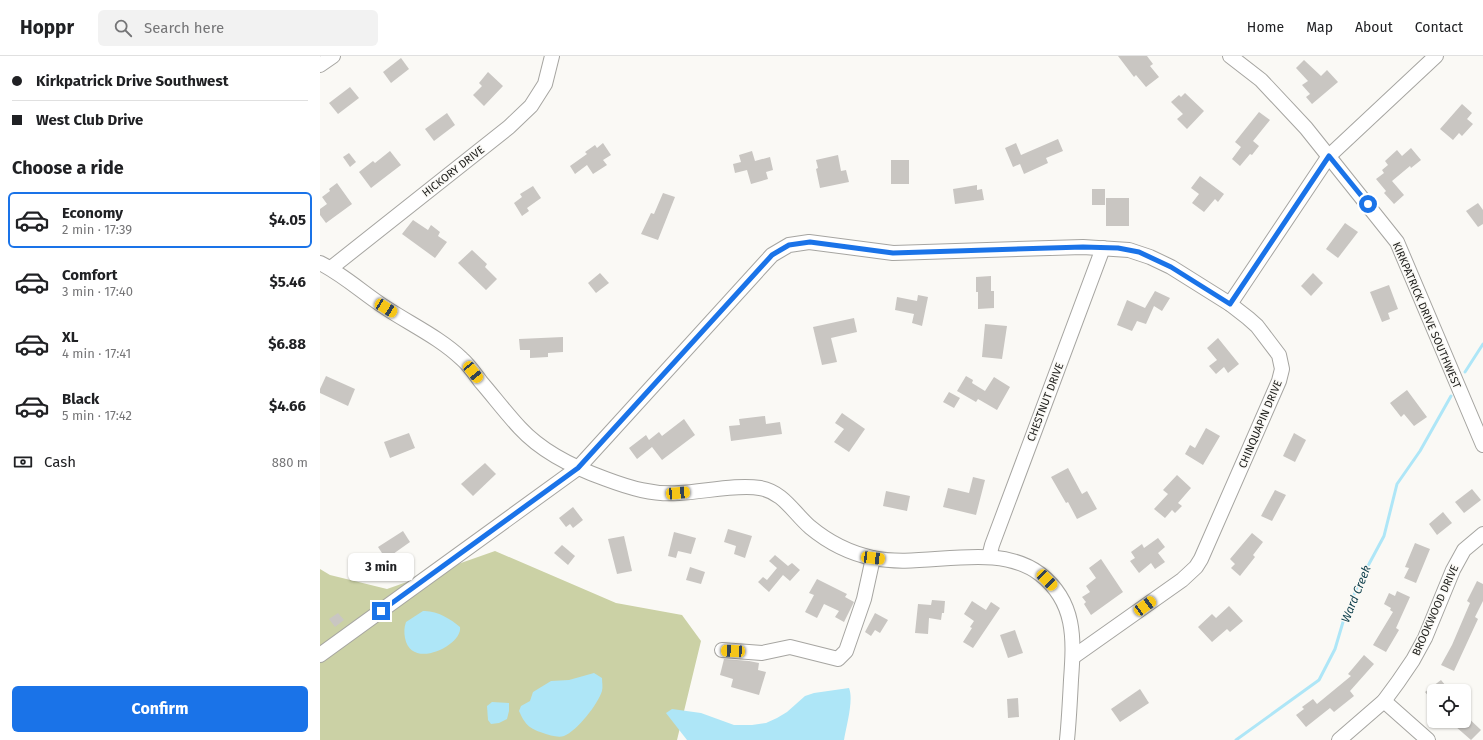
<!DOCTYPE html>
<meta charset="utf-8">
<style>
:root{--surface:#fff;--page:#f2f2f2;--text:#202124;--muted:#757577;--line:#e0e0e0;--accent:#1a73e8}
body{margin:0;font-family:"Fira Sans",sans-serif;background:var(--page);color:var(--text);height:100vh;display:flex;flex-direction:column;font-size:15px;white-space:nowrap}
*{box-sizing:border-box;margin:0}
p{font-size:13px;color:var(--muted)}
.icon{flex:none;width:22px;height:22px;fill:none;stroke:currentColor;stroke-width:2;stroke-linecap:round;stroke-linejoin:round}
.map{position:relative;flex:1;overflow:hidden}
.sheet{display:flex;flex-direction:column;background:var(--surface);width:320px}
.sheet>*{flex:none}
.top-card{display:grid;align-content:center;height:88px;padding:0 12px;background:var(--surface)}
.buttons{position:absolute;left:1107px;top:628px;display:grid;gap:8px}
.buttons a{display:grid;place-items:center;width:44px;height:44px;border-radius:6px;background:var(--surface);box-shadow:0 1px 3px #0004;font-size:20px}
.end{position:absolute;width:18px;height:18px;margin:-9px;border:5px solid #1a73e8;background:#fff;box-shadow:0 0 0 2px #fff}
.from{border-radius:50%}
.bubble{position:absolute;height:28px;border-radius:6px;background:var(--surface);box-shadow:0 1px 3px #0004;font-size:13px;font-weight:700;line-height:28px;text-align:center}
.car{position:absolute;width:12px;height:24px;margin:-12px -6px;border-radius:5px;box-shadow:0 0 3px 1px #0007;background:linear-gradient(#f5c518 24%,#345 0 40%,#f5c518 0 76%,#345 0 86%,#f5c518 0)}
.top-card b{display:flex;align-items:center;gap:14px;height:38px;font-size:15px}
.top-card b+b{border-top:1px solid var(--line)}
.top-card i{width:10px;height:10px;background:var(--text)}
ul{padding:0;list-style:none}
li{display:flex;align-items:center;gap:12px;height:56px;margin:0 8px 6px;padding:0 4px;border:2px solid transparent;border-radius:6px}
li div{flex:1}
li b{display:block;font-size:15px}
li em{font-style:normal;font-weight:700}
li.selected{border-color:var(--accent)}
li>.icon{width:36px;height:36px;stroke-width:1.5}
h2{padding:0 12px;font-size:18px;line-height:48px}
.pay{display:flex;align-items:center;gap:10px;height:44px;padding:0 12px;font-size:15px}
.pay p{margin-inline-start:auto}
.action{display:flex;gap:8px;margin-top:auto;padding:8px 12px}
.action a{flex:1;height:46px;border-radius:6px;background:var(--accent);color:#fff;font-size:16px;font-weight:700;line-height:46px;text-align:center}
header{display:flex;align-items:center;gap:24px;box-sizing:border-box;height:56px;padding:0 20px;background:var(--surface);border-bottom:1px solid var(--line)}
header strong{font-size:19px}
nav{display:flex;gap:22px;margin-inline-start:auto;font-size:14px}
.search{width:280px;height:36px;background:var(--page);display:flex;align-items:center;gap:10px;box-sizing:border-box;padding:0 14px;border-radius:6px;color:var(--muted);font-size:15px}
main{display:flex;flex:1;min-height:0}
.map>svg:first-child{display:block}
.green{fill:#cbd1a5}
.water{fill:#aee6f7}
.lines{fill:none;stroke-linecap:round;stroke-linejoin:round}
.stream{stroke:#aee6f7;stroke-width:3}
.building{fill:#c9c6c2}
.minor-casing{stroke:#a6a5a1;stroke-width:16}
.minor{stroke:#fff;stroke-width:14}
.route{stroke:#1a73e8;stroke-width:5}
.labels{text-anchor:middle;stroke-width:3;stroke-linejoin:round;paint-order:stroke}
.street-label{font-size:11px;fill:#1c1c1a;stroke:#faf9f5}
.water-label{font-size:12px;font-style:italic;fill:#13434f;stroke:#faf9f5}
</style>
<header>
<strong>Hoppr</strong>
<div class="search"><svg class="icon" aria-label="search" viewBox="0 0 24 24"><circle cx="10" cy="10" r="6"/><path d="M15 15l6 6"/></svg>Search here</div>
<nav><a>Home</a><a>Map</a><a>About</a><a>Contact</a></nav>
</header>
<main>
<section class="sheet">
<div class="top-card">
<b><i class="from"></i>Kirkpatrick Drive Southwest</b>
<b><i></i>West Club Drive</b>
</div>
<h2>Choose a ride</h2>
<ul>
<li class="selected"><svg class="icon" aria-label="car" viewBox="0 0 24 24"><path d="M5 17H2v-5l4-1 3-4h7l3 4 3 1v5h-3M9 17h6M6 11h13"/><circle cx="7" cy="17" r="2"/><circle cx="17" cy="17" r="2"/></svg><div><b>Economy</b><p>2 min · 17:39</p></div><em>$4.05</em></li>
<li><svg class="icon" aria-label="car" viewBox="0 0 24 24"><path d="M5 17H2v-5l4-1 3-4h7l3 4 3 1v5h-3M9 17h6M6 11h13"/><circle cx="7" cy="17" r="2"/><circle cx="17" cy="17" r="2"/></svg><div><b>Comfort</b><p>3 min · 17:40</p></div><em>$5.46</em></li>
<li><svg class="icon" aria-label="car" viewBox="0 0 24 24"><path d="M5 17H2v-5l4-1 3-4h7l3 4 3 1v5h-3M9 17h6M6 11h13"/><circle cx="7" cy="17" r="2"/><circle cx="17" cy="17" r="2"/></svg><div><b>XL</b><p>4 min · 17:41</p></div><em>$6.88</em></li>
<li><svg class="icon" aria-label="car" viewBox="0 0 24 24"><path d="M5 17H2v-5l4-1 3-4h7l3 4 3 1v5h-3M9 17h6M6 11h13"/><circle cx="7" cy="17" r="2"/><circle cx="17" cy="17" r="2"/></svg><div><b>Black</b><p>5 min · 17:42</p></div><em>$4.66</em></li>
</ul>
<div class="pay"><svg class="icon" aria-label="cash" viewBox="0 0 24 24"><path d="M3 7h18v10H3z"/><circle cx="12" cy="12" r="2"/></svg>Cash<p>880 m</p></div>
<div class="action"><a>Confirm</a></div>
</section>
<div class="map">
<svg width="1163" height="684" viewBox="0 0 1163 684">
<rect width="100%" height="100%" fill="#faf9f5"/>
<path class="green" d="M175,495L296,547L362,559L381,585L357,684H0V513L10,519L67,533Z"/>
<g class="water">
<path d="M103,555C116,554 131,563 140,571C143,589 91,615 85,582C84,577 84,571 86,566Z"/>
<path d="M274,617L282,622C282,626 283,631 282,635C278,648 257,675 244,680C238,682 229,679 223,677C208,672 205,668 199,655L201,650L210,645L213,636L231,625L249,624Z"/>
<path d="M529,632C534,644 526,671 524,684H367L346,657L352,653L381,657L414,669H432L446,667L457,662L467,656L485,640L494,637Z"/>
<path d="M172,646L189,647V655L187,663L179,667L171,668L168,664L167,650Z"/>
</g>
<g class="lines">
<g class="stream">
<path d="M1145,316L1163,288"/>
<path d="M916,684L999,624L1015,593L1023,566L1042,519L1049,508L1064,480L1077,428L1100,395L1131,340"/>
</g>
</g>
<g class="building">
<path d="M798,0H827L833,8L830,10L839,21L826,31L816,19L814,21Z"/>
<path d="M81,2L89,13L71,27L63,16Z"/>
<path d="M984,4L1001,20L1007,14L1018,26L992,48L986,41L990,38L982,29L988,25L976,12Z"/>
<path d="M168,16L183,30L164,50L153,39L162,30L159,27Z"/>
<path d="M30,31L39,42L18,58L9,47Z"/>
<path d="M865,37L884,55L867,73L857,63L863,58L851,46L859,39L861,41Z"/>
<path d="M1142,48L1152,57L1147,63L1153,68L1142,80L1139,77L1133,84L1120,73Z"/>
<path d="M939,56L950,64L933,85L939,90L932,99L930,98L920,110L912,103L921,91L915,86Z"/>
<path d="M127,57L135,69L114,85L105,73Z"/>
<path d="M738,83L743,95L726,102L728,107L704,118L700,108L693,111L685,92L696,87L701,99Z"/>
<path d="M283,87L291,99L283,104L287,109L273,118L267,109L255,118L250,110L267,98L265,96L275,89L277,92Z"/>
<path d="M1091,92L1101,104L1091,112L1090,110L1072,125L1084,139L1074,148L1064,137L1066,135L1056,123L1064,117L1062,114L1068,109L1065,105L1077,94L1082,100Z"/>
<path d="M70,95L81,109L51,132L39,116L53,105L55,107Z"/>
<path d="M432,95L435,105L450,101L453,114L446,116L448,123L431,128L427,114L415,117L413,108L421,106L419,99Z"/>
<path d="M29,97L36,106L30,111L23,101Z"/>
<path d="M518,99L521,115L526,114L529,126L500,132L496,113L498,112L496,104Z"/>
<rect x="571" y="104" width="18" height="24"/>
<path d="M880,120L904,138L898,146L895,143L884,156L872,147L879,138L871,132Z"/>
<path d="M17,127L32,148L6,167L0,159V153L7,148L2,141L10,135L9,133Z"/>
<path d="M657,129V134L662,133L664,144L635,148L633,133Z"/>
<path d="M213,130L221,142L207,152L209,155L202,160L194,147L202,141L200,138Z"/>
<rect x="772" y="133" width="13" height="16"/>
<path d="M343,137L355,141L338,184L321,178L331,157L334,158Z"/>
<rect x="786" y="142" width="23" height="28"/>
<path d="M1158,147L1163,154V168L1158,171L1146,155Z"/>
<path d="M93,164L108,174L111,169L120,176L118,180L127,186L115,202L82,178Z"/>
<path d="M1025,167L1038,176L1018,202L1006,193Z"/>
<path d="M152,194L167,208L165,211L177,223L166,234L138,207Z"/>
<path d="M280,217L289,227L276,237L268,227Z"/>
<path d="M993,217L1003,227L991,240L981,230Z"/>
<path d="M671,220V235H674V252L658,253V236H656V221Z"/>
<path d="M1069,229L1078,253L1068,257L1070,263L1062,266L1050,236Z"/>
<path d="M835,235L850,242L842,255L834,250L826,268L817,265L812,275L797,269L807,244L825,252Z"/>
<path d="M598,239L608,241L602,270L592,267L594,258L575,254L577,241L597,245Z"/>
<path d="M534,262L537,276L511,282L517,306L502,309L493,271Z"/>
<path d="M665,268L687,270L682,303L662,301Z"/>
<path d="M243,281V296L228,297V301L210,302V294H200L199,283Z"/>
<path d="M898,282L919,308L908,317L904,311L896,318L889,310L897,304L887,292Z"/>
<path d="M6,320L35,333L28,350L0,337V333Z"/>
<path d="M646,320L653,324L652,327L665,335L674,321L690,331L677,354L658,343L656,346L637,335Z"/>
<path d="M1087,334L1107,361L1094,370L1084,358L1081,361L1070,347Z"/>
<path d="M629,336L640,342L634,352L623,346Z"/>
<path d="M522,357L545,373L529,396L514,386L524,373L515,367Z"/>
<path d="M445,360L446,368L460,366L462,378L411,385L409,370L420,369L419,363Z"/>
<path d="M364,363L375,379L342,404L332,391L317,403L309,392L326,379L329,384L339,376L342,380Z"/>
<path d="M886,372L900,380L883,409L865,398L870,389L875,392Z"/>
<path d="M89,377L95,392L70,402L64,386Z"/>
<path d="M974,377L986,384L975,406L963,400Z"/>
<path d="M165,407L176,418L153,440L141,428Z"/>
<path d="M748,412L762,438L767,435L777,453L757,463L748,446L746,447L731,421Z"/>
<path d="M857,419L871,432L858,447L862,450L855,457L852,454L845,462L834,453L848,438L843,434Z"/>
<path d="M653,421L665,424L656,459L623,451L628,432L649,437Z"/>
<path d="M1152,433L1161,444L1144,457L1135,446Z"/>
<path d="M955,434L966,439L952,465L941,460Z"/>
<path d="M566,435L590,440L587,455L563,450Z"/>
<path d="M253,451L263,464L253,472L250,468L246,471L239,462Z"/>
<path d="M1123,456L1132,467L1117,479L1109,468Z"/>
<path d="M408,473L432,480L425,502L414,498L416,490L404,486Z"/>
<path d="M83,475L90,486L66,503L58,491Z"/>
<path d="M354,476L376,482L371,498L358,495L356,502L348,500Z"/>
<path d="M932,477L943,486L933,499L935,501L920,520L911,512L915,508L910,503Z"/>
<path d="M304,480L312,515L297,518L288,483Z"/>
<path d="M838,482L845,491L838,497L845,506L835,513L831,507L819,517L810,505L815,502L811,496L822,488L824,492Z"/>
<path d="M1095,487L1110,493L1096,527L1084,522L1089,512L1085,511Z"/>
<path d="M242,489L255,500L248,509L234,497Z"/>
<path d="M455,499L468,510L472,507L480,514L470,525L463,519L449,536L438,526L443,521L447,524L457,512L449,505Z"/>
<path d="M781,503L803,536L771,559L764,548L766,546L762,541L770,536L766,530L776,522L769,512Z"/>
<path d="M370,511L385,516L381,528L366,524Z"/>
<path d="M497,523L527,538L525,541L534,546L524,566L515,561L519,555L504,548L497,562L485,556L494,539L489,537Z"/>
<path d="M1157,525L1163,528V545L1155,561L1158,563L1134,615L1121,609L1132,589L1150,547L1147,545Z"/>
<path d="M1077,535L1090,541L1076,572L1079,574L1066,596L1053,589L1073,556L1070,554L1071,552L1064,548L1069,537L1075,540Z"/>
<path d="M612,544L625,545L624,557H622L621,564L609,562L608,578L595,577L598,548L611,549Z"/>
<path d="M652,545L666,554L671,546L680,552L653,592L643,586L652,572L650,571L654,565L644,558Z"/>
<path d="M909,550L923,565L910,576L907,573L892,586L878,571L892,558L896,562Z"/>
<path d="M18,557L24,564L15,571L9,563Z"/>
<path d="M555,557L568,564L560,577L555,574L551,580L545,576Z"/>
<path d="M695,574L703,597L688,602L680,579Z"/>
<path d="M1044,599L1054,608L1030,635L1034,640L1014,656L1010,652L986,671L976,659L984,653L982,651L993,643L997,648L1031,620L1028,618Z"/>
<path d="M404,603L429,605L439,607L438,614L446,616L439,639L411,631L413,623L400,619Z"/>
<path d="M1121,624L1130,635H1114V647L1105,636Z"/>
<path d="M820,633L829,647L800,666L791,653Z"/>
<path d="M698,642L699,661L688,662L687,643Z"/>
<path d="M1144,658L1161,674L1151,684L1135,670L1140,665H1144Z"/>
</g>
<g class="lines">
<g class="minor-casing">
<g id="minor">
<path d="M910,0L941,24L986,72L1077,186L1163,389"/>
<path d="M0,9L13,0"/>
<path d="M0,207C24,219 44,238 66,252C92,269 120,282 142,303C149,309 155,318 161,326C174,341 186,357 200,372C223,397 255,412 286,423C310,432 333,439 359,437C383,436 417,428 440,432C463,436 473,456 490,471C508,486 529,497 553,502C605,513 675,484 720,518C756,546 754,583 751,624C750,644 749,664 747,684"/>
<path d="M11,212L189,71L211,50L225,28L232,0"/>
<path d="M910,248L1009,100L1116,0"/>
<path d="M669,501L672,489L783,192"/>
<path d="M402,594L442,597L470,591L518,603L526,595L544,543L553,502"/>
<path d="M0,599L258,412L452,199L469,189L489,186L573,197L763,191L809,194L830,201L851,211L910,248L928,262L937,270L959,299L962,313L959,325L881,503L876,511L862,524L753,601"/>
<path d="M1064,645L1108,684"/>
<path d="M1019,684L1064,645L1078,626L1093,604L1105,582L1133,514L1144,494L1163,478"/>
</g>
</g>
<use href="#minor" class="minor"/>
</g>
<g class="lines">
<path class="route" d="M61,555L258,412L452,199L469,189L490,186L573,197L763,191L798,192L819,196L851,211L910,248L1009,100L1048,148"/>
</g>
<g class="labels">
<g class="street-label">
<text transform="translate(133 115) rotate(-38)" y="4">HICKORY DRIVE</text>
<text transform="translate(1107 259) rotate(67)" y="4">KIRKPATRICK DRIVE SOUTHWEST</text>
<text transform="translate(725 346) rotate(-69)" y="4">CHESTNUT DRIVE</text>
<text transform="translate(940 368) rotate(-67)" y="4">CHINQUAPIN DRIVE</text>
<text transform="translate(1115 554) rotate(-66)" y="4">BROOKWOOD DRIVE</text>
</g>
<g class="water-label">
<text transform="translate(1036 538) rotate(-68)" y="4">Ward Creek</text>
</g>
</g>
</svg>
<div class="buttons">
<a><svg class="icon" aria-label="locate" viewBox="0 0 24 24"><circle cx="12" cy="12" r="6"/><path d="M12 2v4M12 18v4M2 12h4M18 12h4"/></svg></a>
</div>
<i class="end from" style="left:1048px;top:148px"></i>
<i class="end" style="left:61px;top:555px"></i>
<div class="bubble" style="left:28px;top:497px;width:66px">3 min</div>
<i class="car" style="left:66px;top:252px;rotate:122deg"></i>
<i class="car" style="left:153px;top:316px;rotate:141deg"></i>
<i class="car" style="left:358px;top:437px;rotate:85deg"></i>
<i class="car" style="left:553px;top:502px;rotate:97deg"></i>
<i class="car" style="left:727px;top:524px;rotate:136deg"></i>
<i class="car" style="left:825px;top:550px;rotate:54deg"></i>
<i class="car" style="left:413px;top:595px;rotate:273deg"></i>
</div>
</main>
